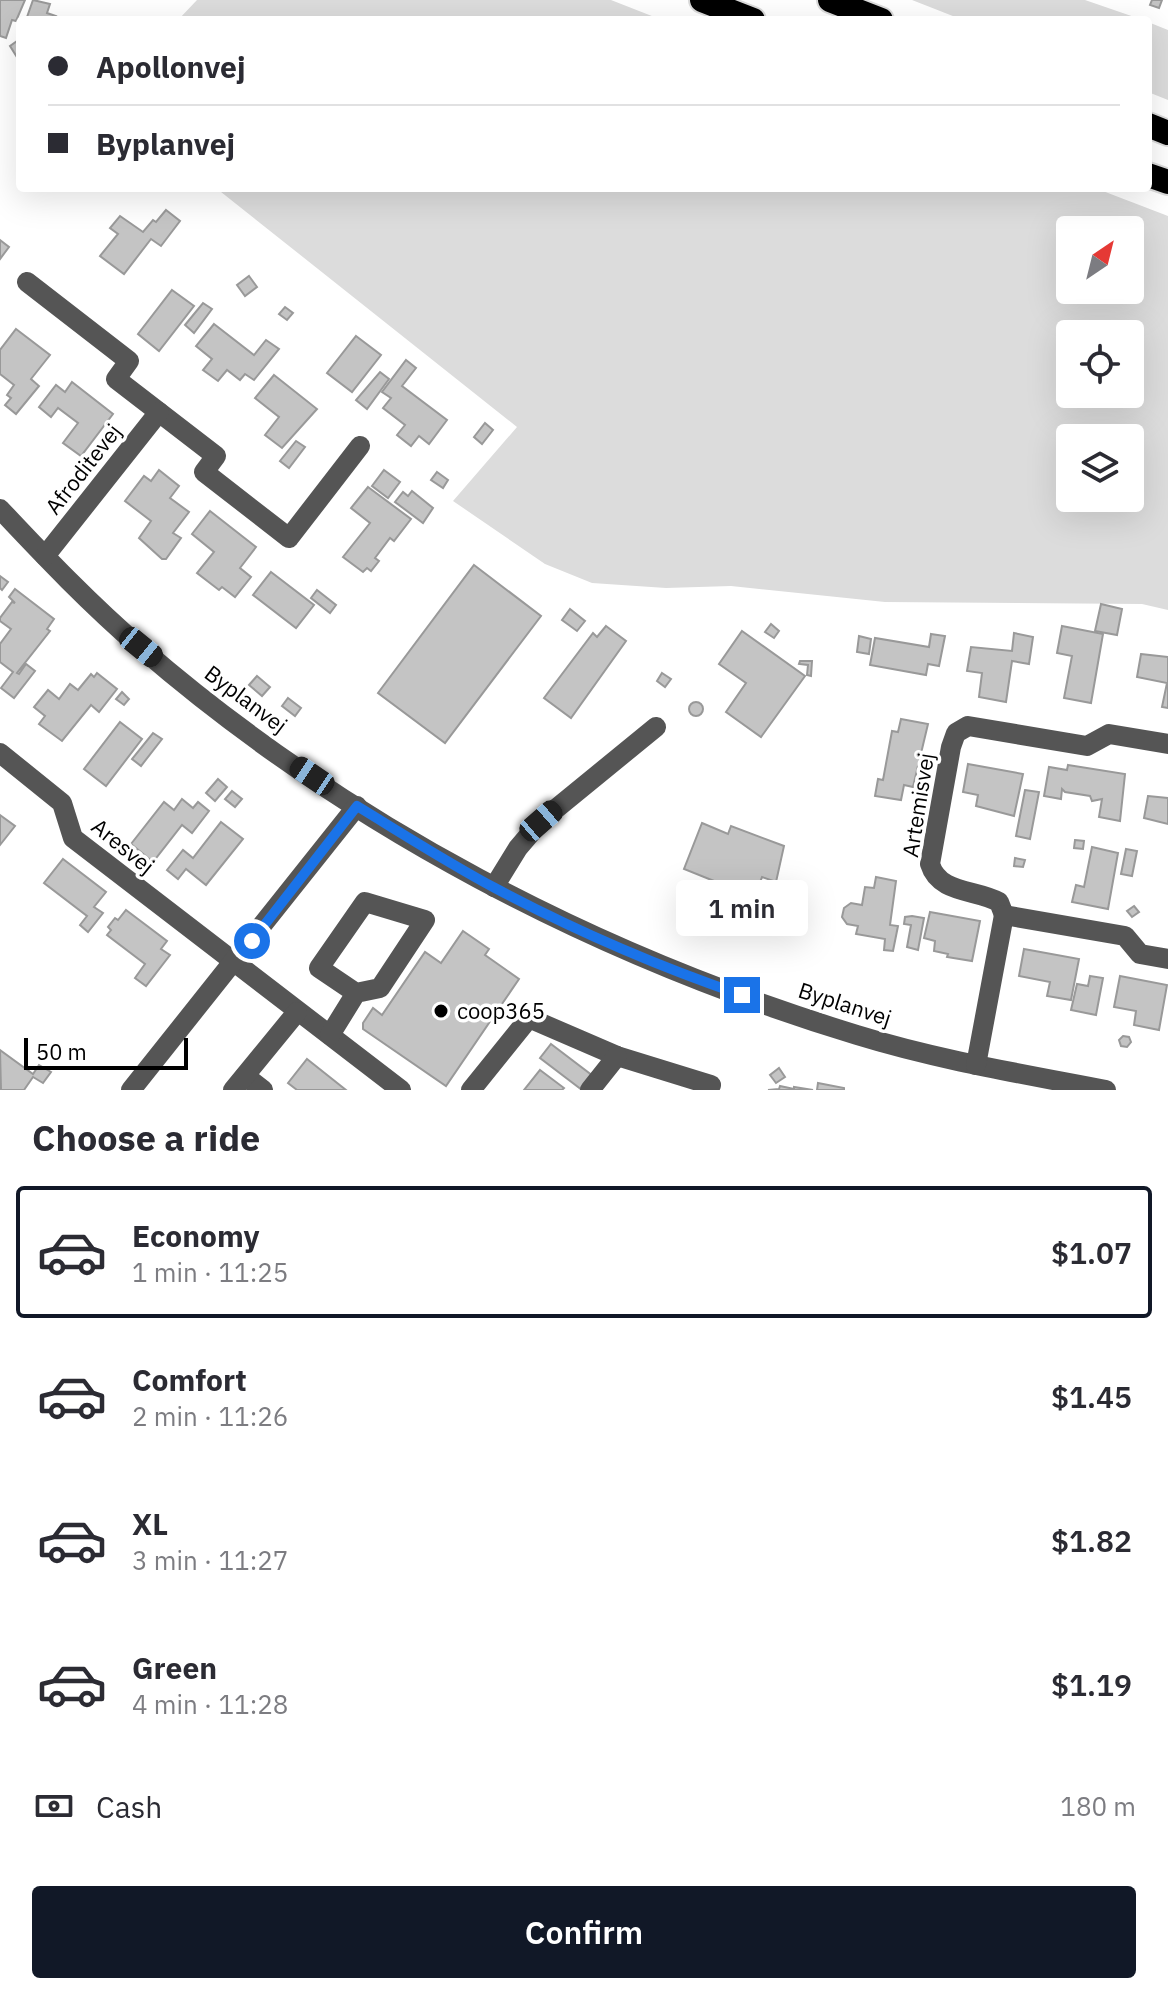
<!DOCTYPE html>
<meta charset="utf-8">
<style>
:root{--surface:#fff;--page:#f2f2f3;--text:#2b2b33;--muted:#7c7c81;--line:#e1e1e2;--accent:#111827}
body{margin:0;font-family:"IBM Plex Sans",sans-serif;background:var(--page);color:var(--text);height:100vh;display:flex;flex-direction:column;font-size:30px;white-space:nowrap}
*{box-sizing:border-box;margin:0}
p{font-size:26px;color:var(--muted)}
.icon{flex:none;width:44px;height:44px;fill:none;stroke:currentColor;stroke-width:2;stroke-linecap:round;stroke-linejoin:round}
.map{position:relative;height:1090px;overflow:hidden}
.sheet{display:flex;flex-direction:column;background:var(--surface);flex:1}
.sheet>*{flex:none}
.top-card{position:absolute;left:16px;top:16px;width:1136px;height:176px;border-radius:8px;box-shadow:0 8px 32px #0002;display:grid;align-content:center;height:176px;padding:0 32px;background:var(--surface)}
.needle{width:52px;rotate:35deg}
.tools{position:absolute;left:1056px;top:216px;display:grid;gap:16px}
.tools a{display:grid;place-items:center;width:88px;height:88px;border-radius:8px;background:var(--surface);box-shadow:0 8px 32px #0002;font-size:40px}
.scale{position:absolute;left:24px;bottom:20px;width:164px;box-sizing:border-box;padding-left:8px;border:4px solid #000;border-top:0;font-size:22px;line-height:28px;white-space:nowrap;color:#000;-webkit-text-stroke:6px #fff;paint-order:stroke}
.end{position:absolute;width:36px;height:36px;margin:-18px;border:10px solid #1a73e8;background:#fff;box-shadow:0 0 0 4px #fff}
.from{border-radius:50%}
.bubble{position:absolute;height:56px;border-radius:8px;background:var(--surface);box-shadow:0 8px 32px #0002;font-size:26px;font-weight:600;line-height:56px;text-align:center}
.car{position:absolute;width:24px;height:48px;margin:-24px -12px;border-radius:10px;box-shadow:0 0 6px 2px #0007;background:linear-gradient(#222 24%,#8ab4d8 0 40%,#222 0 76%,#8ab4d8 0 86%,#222 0)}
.top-card b{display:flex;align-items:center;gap:28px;height:76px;font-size:30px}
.top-card b+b{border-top:2px solid var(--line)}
.top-card i{width:20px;height:20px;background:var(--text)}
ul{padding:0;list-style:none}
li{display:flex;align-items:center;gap:24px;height:132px;margin:0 16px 12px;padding:0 16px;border:4px solid transparent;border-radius:8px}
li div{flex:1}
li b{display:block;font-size:30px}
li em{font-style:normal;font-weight:600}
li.on{border-color:var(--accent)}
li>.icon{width:72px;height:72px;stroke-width:1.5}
h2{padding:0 32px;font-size:36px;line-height:96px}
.pay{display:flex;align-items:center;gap:20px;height:88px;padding:0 32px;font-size:30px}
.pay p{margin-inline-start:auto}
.button{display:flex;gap:16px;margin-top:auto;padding:16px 32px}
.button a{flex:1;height:92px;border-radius:8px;background:var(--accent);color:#fff;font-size:32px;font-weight:600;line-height:92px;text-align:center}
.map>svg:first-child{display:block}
.green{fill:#dcdcdc;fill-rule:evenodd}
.building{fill:#c4c4c4;stroke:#999;stroke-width:2}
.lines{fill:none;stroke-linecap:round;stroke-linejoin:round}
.highway-casing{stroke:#dbdbdb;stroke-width:28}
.minor{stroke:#555;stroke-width:20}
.highway{stroke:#000;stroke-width:24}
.route{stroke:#1a73e8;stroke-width:10}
.poi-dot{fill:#000;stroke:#fff;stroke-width:3}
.labels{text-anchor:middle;stroke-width:7;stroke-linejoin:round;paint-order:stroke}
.street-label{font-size:22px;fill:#000;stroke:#fff}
.poi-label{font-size:22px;fill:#000;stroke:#fff;text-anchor:start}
</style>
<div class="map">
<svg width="1168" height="1090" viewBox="0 0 1168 1090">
<rect width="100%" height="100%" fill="#fff"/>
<g class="green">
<path d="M197,0H611L662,20H178Z"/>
<path d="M912,0H1085L1143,20H963Z"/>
<path d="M1148,22L1168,30V100L1148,92Z"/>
<path d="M216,188H1095L1168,216V610L1142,604L885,602L731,586L666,588L592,583L545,564L453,501L517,427ZM1130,230V290H1070V230ZM1070,334H1130V394H1070ZM1070,438H1130V498H1070Z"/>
</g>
<g class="building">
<path d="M0,0H25L16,21L12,20L6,38L0,36Z"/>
<path d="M33,0L50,4L47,13L56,16L54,20H26Z"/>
<path d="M1152,0H1162L1159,8L1150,5Z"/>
<path d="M20,39V62L10,46Z"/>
<path d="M166,210L180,221L161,246L151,239L124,274L100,256L118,234L110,228L120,216L143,232L153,220L156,222Z"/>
<path d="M0,240L9,247L0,259Z"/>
<path d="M249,276L257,287L245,296L237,285Z"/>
<path d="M172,290L194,306L159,351L138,334Z"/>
<path d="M203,303L212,309L194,333L185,325Z"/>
<path d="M285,307L293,313L287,320L279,314Z"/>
<path d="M214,324L254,355L266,340L279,349L254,380L245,374L240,380L227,370L218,381L203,370L212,359L196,346Z"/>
<path d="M16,329L50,355L31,379L39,386L16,414L5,405L11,398L7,395L14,385L0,374V350Z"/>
<path d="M356,336L381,355L352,392L327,373Z"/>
<path d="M406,360L416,368L402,386L447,420L429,444L419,436L411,446L397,435L405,425L383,408L391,398L382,392Z"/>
<path d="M380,372L389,379L367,409L356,400Z"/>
<path d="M274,375L317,409L282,448L265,435L279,417L255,398Z"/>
<path d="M72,382L113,414L81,456L63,443L78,423L58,408L51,417L39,407L56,385L65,392Z"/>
<path d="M485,423L493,430L482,444L474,437Z"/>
<path d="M296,441L305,447L289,468L280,461Z"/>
<path d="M159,470L179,486L170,498L189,512L173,533L181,538L166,559H162L139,538L151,521L125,501L144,476L151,481Z"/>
<path d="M384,470L400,482L388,498L372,486Z"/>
<path d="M437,472L448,480L443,488L431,480Z"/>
<path d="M368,487L411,519L394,541L390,538L375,558L379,561L371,571L367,568L363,572L343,557L370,523L351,508Z"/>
<path d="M412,491L433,508L423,523L395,502L403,492L408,496Z"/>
<path d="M210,511L256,547L240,568L251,577L235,597L222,587L219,590L197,573L214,552L192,534Z"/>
<path d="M474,565L541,616L445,743L378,693Z"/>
<path d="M271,572L314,605L296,628L253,595Z"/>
<path d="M0,576L8,582L2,590L0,588Z"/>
<path d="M15,589L54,619L47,629L50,631L17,673L19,674L26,664L35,671L14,698L1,688L13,672L0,662V644L11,629L0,621V618L12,602L15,603L9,597Z"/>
<path d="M317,590L336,605L330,613L311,598Z"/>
<path d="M1101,604L1122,609L1117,635L1095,631Z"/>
<path d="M570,609L585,621L577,631L562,620Z"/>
<path d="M771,624L779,631L774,638L765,632Z"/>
<path d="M606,626L626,641L571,718L544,698L593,633L597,637Z"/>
<path d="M1062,626L1103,634L1091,703L1064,698L1072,656L1057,653Z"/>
<path d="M742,631L805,676L761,737L726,712L746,683L719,664Z"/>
<path d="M1014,633L1033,637L1029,664L1012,661L1006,702L979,697L982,673L967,671L971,647L1012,651Z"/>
<path d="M931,634L945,636L939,666L928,664L926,675L870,665L875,638L929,647Z"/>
<path d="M859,636L871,639L869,654L857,652Z"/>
<path d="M1141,654L1168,657V708L1162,707L1167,683L1137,677Z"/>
<path d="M800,661H812L811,676L807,675L808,665L799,664Z"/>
<path d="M97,673L117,689L99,712L91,705L62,741L39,724L45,716L34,707L48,690L59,699L70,684L78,690L91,674L94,677Z"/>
<path d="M662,673L671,679L665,687L657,681Z"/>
<path d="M257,676L270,687L262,696L249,685Z"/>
<path d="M122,692L129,699L124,705L116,699Z"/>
<path d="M288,698L301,708L295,716L282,706Z"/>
<circle cx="696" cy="709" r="7"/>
<path d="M901,719L928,724L913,787L904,785L901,800L875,796L878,779L883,780L892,731L898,732Z"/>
<path d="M120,722L142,739L106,786L84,769Z"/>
<path d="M153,733L162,739L141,766L132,759Z"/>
<path d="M968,764L1023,774L1014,816L976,806L978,795L963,792Z"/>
<path d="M1068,765L1125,774L1120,821L1099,817L1102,799L1092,801L1090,796L1065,792L1062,789L1061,799L1044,796L1049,767L1067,770Z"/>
<path d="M218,779L227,787L215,801L206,793Z"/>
<path d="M1025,790L1039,792L1030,839L1016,836Z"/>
<path d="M232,791L242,799L235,807L225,799Z"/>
<path d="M1148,796L1168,798V824L1144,818Z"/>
<path d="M182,799L193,808L198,802L209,811L192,833L182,825L153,862L131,844L164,802L174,810Z"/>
<path d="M0,815L15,826L0,845Z"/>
<path d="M221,822L243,839L206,885L186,869L178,879L167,870L183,850L193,858Z"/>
<path d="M702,823L728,834L731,826L784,846L776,882L762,877L755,896L737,890L734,896L724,892V885L684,869Z"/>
<path d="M1075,840L1084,841L1083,849L1074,848Z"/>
<path d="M1092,847L1118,853L1108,909L1072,902L1076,885L1084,887Z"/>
<path d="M1126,849L1137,851L1132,876L1121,874Z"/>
<path d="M1015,858L1025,860L1023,867L1014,866Z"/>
<path d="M63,859L106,892L94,907L103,913L88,932L80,925L87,916L44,883Z"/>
<path d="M876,877L896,881L890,925L898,926L893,951L884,950L885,939L856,934L858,926L847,924L842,917L844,908L851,903L862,905L865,887L874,888Z"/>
<path d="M1134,906L1139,912L1132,917L1127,911Z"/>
<path d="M126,910L167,941L161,949L170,955L146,986L135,978L145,964L107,935L111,930L108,927L115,918L118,920Z"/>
<path d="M930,912L980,921L972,961L947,957L948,954L934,951L935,941L924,938Z"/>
<path d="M912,916L924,918L918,950L907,947L911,925L904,924L905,917Z"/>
<path d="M463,931L489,949L485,955L519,979L446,1086L363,1029V1023L373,1008L382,1015L425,952L441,963Z"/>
<path d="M1024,949L1079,959L1071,1000L1047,996L1050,982L1019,976Z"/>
<path d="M1090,976L1103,978L1096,1015L1071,1010L1077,984L1088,986Z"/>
<path d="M1120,976L1167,985L1159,1030L1134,1025L1136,1011L1114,1007Z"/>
<path d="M1123,1036L1129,1037L1131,1042L1127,1047L1121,1046L1119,1040Z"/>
<path d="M551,1044L593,1076L582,1090L540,1058Z"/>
<path d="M0,1050L33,1074L39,1065L51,1072L43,1083L33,1077L24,1090H1Z"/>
<path d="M307,1059L346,1090H297L288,1083Z"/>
<path d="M779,1068L785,1077L776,1083L770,1075Z"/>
<path d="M540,1070L564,1088L562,1090H524Z"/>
<path d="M818,1083L844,1088V1090H817Z"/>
<path d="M780,1086L794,1089V1087L813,1090H768L779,1089Z"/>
</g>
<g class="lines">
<g class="highway-casing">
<g id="highway">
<path d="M702,0L753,20"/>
<path d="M830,0L881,20"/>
<path d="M1148,125L1168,133"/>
<path d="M1148,175L1168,182"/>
</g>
</g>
<g class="minor">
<path d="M27,282L129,361L116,379L216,456L204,472L289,538L360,446"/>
<path d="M0,509C45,557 91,605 141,648C347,826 597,956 857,1035C938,1060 1023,1074 1106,1090"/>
<path d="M45,556L159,412"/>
<path d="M0,753L62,803L73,838L401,1090"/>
<path d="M494,887L518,848L541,821L656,727"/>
<path d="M1004,915L999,902C976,889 939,894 930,864L951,747L956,733L968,726L1087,746L1109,734L1168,744"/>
<path d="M330,1035L356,993L319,968L365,902L425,920L380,988L356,993"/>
<path d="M976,1065L1004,915L1125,936L1140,954L1168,959"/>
<path d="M245,1076L263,1090"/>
<path d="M131,1090L357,806"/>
<path d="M233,1090L297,1012"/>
<path d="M471,1090L529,1018L617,1056L711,1085"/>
<path d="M590,1090L617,1056"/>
</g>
<use href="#highway" class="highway"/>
</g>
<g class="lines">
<path class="route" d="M252,941L357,806C403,834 448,863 495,888C574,930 657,966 742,995"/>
</g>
<circle class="poi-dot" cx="441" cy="1011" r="8"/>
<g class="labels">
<g class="street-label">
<text transform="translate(83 469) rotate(-52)" y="8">Afroditevej</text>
<text transform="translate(246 699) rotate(37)" y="8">Byplanvej</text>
<text transform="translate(918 805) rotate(-81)" y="8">Artemisvej</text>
<text transform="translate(123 846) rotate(39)" y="8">Aresvej</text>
<text transform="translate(845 1004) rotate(18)" y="8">Byplanvej</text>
</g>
<g class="poi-label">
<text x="457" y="1019">coop365</text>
</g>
</g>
</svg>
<div class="tools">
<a><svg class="needle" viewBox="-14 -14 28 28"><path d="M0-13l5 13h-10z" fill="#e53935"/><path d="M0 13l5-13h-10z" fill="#7c7c81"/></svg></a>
<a><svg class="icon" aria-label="locate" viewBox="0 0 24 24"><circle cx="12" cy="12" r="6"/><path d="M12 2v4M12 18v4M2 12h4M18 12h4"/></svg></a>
<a><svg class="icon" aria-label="layers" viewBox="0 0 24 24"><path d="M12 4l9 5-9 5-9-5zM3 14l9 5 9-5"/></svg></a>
</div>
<div class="scale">50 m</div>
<i class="end from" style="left:252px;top:941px"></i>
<i class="end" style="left:742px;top:995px"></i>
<div class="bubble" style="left:676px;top:880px;width:132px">1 min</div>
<i class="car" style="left:141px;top:647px;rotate:129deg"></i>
<i class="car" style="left:312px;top:776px;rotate:304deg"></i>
<i class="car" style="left:541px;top:821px;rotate:49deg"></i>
<div class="top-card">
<b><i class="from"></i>Apollonvej</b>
<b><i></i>Byplanvej</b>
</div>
</div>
<section class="sheet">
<h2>Choose a ride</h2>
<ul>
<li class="on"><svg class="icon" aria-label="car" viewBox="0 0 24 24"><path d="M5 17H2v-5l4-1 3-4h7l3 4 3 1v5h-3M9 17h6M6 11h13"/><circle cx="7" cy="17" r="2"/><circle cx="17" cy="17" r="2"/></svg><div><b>Economy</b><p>1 min · 11:25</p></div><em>$1.07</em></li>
<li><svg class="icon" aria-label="car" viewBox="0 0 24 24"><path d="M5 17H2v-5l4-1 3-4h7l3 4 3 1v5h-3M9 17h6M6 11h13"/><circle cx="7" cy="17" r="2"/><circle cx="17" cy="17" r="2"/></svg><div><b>Comfort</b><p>2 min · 11:26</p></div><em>$1.45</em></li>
<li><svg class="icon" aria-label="car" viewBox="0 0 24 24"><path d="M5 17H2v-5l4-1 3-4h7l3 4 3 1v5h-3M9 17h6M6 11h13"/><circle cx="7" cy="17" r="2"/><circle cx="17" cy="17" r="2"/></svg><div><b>XL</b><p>3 min · 11:27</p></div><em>$1.82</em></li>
<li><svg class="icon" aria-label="car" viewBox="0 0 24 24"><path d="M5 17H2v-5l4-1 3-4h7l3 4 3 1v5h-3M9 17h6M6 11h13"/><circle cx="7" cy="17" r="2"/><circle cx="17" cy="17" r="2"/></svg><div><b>Green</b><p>4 min · 11:28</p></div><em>$1.19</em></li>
</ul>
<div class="pay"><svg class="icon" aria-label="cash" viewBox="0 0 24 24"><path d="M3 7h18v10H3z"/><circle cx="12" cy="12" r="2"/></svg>Cash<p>180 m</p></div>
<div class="button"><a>Confirm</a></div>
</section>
